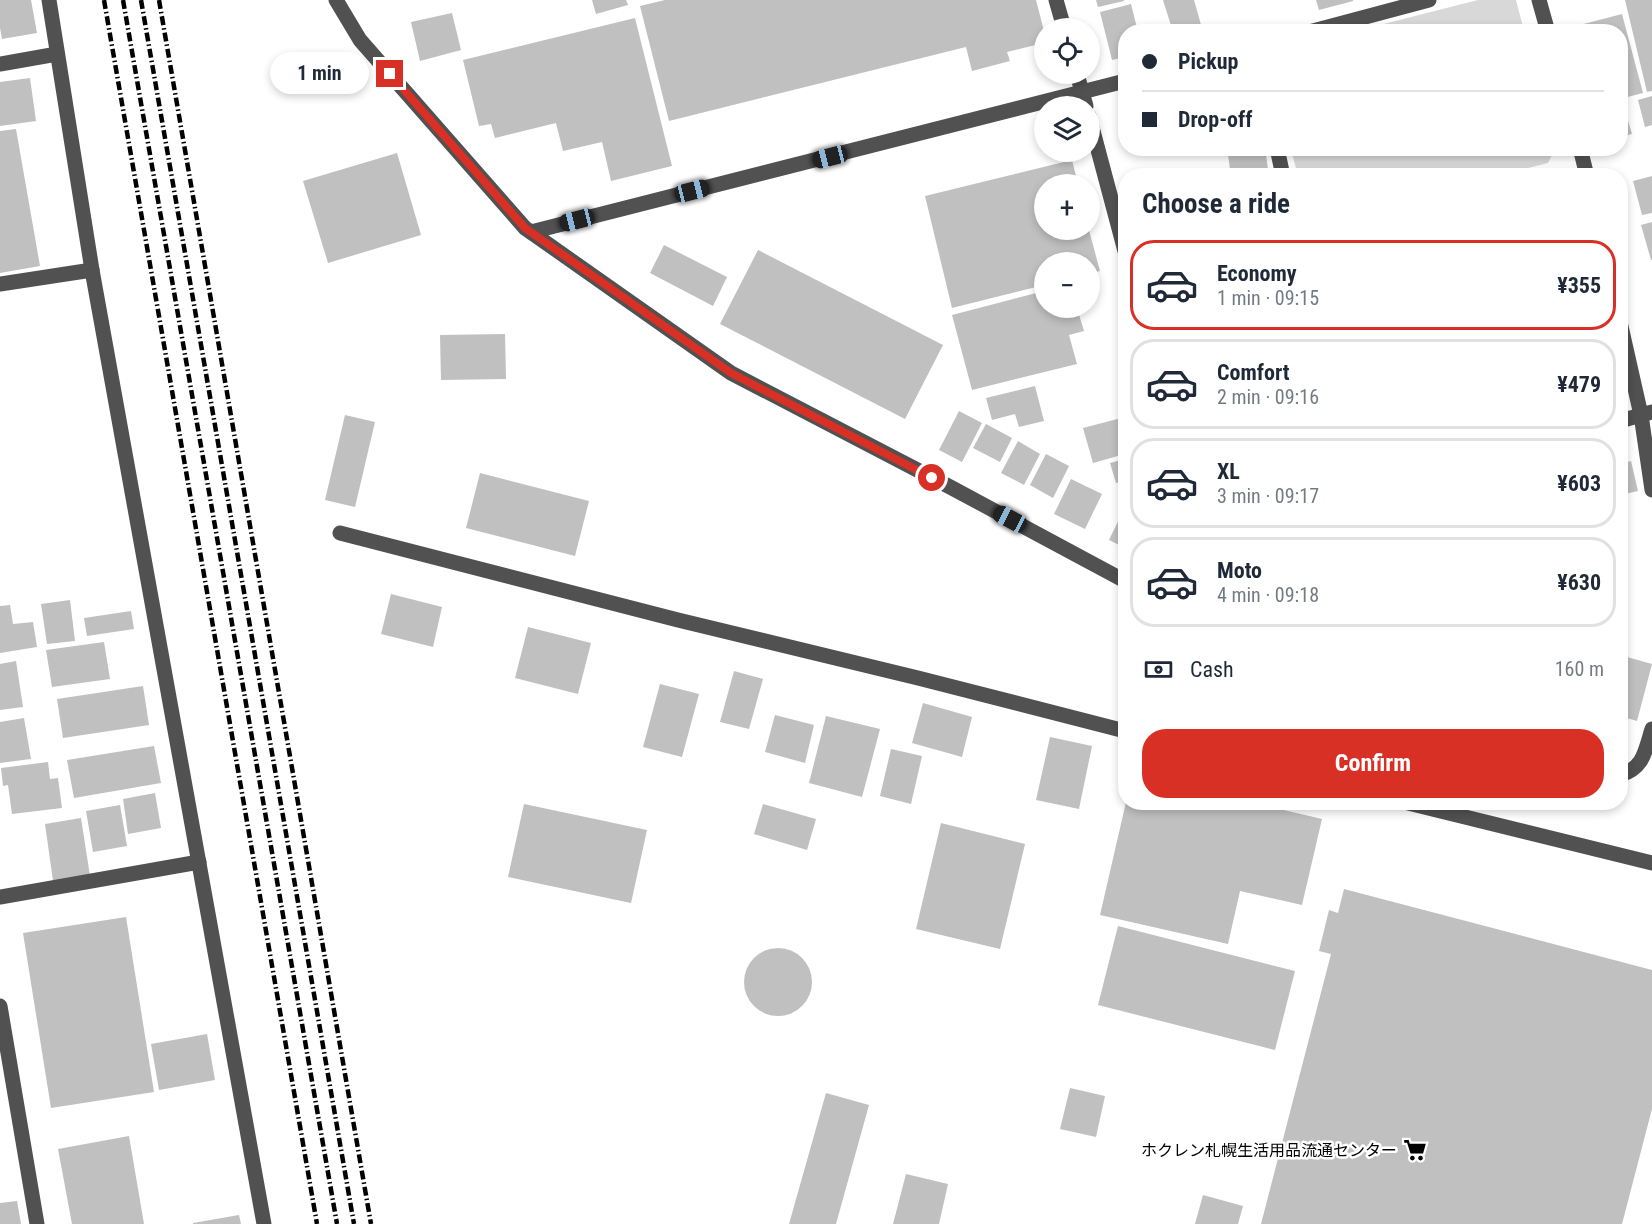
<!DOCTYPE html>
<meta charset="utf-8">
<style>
:root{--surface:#fff;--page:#f6f6f7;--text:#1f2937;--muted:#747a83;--line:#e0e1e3;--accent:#d93025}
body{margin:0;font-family:"Roboto Condensed","Noto Sans JP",sans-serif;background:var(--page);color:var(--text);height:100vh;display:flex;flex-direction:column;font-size:22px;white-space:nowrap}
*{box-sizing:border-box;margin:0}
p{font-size:20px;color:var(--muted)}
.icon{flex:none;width:33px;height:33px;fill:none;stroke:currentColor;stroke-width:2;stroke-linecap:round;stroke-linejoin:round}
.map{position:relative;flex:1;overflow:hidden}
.drawer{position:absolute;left:1118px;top:168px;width:510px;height:642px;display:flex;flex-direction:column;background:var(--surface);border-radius:24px;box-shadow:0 3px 9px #0003}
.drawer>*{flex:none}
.hud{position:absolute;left:1118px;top:24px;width:510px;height:132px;border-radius:24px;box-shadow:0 3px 9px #0003;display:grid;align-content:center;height:132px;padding:0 24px;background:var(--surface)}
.tools{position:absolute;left:1034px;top:18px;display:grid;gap:12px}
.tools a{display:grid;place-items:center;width:66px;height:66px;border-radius:50%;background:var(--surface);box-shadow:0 3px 9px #0003;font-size:30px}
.end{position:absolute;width:27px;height:27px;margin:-14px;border:8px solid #d93025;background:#fff;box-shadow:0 0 0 3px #fff}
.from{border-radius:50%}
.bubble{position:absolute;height:42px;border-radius:21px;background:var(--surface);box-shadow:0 3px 9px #0003;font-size:20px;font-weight:700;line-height:42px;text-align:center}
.car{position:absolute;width:18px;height:36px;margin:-18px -9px;border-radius:8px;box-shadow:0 0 4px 2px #0007;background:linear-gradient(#222 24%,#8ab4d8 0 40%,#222 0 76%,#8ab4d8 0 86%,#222 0)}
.hud b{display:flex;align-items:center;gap:21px;height:57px;font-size:22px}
.hud b+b{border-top:2px solid var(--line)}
.hud i{width:15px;height:15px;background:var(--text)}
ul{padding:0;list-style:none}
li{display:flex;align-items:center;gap:18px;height:90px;margin:0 12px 9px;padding:0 12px;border:3px solid var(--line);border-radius:24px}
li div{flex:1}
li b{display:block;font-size:22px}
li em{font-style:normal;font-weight:700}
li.on{border-color:var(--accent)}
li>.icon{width:54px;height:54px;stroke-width:1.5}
h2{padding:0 24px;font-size:27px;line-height:72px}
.pay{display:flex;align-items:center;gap:15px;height:66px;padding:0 24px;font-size:22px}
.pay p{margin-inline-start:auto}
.action{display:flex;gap:12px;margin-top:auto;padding:12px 24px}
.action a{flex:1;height:69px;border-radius:24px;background:var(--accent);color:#fff;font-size:24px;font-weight:700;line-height:69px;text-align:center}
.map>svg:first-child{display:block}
.green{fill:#d8d8d8}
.building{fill:#c0c0c0}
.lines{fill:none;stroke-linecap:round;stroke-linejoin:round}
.minor{stroke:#515151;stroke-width:15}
.rail{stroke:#000;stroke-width:4.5;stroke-dasharray:9 3 1.5 3;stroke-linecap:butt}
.route{stroke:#d93025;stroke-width:8}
.labels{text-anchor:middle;stroke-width:5;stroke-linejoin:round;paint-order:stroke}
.poi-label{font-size:16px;fill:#000;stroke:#fff;text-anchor:end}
</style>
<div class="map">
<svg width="1652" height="1224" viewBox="0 0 1652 1224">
<rect width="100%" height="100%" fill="#fff"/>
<g class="green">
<path d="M1478,0H1516L1524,31H1356Z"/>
<path d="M1291,149L1555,148V149L1548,163L1496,176H1298Z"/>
</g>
<g class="building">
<path d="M0,0H31L37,33L2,39L0,28Z"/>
<path d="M592,0H626L628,5L596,14Z"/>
<path d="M665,0H1036L1044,31V43L1007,52L1010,61L972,71L966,47L669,121L640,6Z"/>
<path d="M1096,0H1124V1L1098,7Z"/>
<path d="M1163,0H1194L1203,32H1173Z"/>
<path d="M1316,0H1353V1L1319,10Z"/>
<path d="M1625,0H1652V91L1647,92Z"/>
<path d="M1131,4L1138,32H1125V57L1112,60L1100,12Z"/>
<path d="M452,13L461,50L420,61L411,22Z"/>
<path d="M1622,14L1643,93L1620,99V32H1573L1572,27Z"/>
<path d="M635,18L672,166L611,181L602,142L563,151L556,123L495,138L491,124L479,126L463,60Z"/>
<path d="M30,78L36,121L0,126V82Z"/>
<path d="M1652,96V125L1645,127L1638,100Z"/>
<path d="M1125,102V127H1124L1119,103Z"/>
<path d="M1624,107L1632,134L1620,137V108Z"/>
<path d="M16,129L40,266L0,273V131Z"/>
<path d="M1227,148H1265L1269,176H1231Z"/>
<path d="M397,153L421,235L328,263L303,181Z"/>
<path d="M1072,160L1078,184H1044V230H1089L1100,271L1089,274V262H1044V285L952,308L925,196Z"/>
<path d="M1652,176V213L1642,215L1633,181Z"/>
<path d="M1652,222V260H1651L1641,225Z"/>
<path d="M664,245L727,277L713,306L650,273Z"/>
<path d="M758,250L943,345L905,419L720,324Z"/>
<path d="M1044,291V308H1077L1084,331L1069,335L1077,364L972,390L952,315Z"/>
<path d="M505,334L506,379L441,380L440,335Z"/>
<path d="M1035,386L1044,421L1019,427L1015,414L992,420L986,398Z"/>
<path d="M959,411L982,423L962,462L939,450Z"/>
<path d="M345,415L375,422L355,507L325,500Z"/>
<path d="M1125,417V454L1093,463L1083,428Z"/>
<path d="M986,424L1012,438L1000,462L973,448Z"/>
<path d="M1018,441L1040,454L1024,485L1001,473Z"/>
<path d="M1046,454L1069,466L1053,498L1030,485Z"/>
<path d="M1125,459V481L1116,483L1110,463Z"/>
<path d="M1631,461L1638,491L1620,495V464Z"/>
<path d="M480,473L589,501L575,556L466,528Z"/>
<path d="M1071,479L1102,494L1085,529L1054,514Z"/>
<path d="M1125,507V548L1109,540Z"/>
<path d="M391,594L442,607L433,647L381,634Z"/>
<path d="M70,600L75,641L47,644L41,604Z"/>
<path d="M10,605L13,624L33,622L37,647L0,653V606Z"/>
<path d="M131,611L134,629L87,636L84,618Z"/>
<path d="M528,627L591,643L578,694L515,678Z"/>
<path d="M104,642L110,679L52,687L46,650Z"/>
<path d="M1620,655L1652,664L1637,721L1620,716Z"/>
<path d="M16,661L23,707L0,710V664Z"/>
<path d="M734,671L763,679L749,729L720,722Z"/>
<path d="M660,684L699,694L682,757L643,747Z"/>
<path d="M143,686L149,725L63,738L57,699Z"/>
<path d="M923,703L972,717L962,757L912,743Z"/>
<path d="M775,715L814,725L805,763L765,752Z"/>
<path d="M826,716L880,729L862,797L809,783Z"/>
<path d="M24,718L31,759L0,763V722Z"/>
<path d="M1050,737L1092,746L1079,809L1036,800Z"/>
<path d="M154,746L161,783L74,798L67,760Z"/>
<path d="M891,749L922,756L911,804L880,796Z"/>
<path d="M48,762L50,779L58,778L62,808L12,814L8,785L3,786L1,768Z"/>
<path d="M155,793L161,828L128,834L123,799Z"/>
<path d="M1126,802H1263V805L1322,819L1302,905L1240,891L1228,944L1100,915Z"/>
<path d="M524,804L647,830L631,903L508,877Z"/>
<path d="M763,804L816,819L807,850L754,834Z"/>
<path d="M120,805L127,846L93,852L86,811Z"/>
<path d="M81,818L90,876L53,881L45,824Z"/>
<path d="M941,823L1025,844L1000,949L916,929Z"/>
<path d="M1344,889L1652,970V1109L1622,1224H1261L1331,954L1319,951L1329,910L1338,913Z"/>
<path d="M126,917L154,1092L51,1108L23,933Z"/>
<path d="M1118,926L1295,971L1275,1050L1098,1005Z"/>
<circle cx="778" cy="982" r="34"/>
<path d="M207,1034L215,1080L159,1090L151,1044Z"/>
<path d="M1070,1088L1105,1096L1096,1137L1060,1129Z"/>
<path d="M826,1093L869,1105L836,1224H789Z"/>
<path d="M129,1136L144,1224H72L58,1149Z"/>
<path d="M906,1174L948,1184L939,1224H893Z"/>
<path d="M1203,1195L1243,1206L1238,1224H1195Z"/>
<path d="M17,1201L21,1224H0V1203Z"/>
<path d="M239,1215L241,1224H193V1223Z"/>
</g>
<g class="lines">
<g class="minor">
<path d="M49,0L92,270L264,1224"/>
<path d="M336,0L360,40L525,228L731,373L952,488L1125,581"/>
<path d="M1056,0L1064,28"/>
<path d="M1539,0L1548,32"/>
<path d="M1309,32L1429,0"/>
<path d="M0,64L57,54"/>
<path d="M1077,74L1086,106"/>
<path d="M1089,116L1125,251"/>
<path d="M1277,148L1283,176"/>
<path d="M1580,148L1587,176"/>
<path d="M531,232L1125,81"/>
<path d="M0,284L92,270"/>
<path d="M1620,322L1641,415L1652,490"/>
<path d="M1620,421L1652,412"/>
<path d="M340,533L678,620L918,678L1125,731"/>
<path d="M1620,775C1644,768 1645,751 1652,729"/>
<path d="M1404,802L1652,863"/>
<path d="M0,897L199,862"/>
<path d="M0,1006L37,1224"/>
</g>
<g class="rail">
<path d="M104,0L317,1224"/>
<path d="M123,0L337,1224"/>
<path d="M141,0L354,1224"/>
<path d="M159,0L371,1224"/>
</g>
</g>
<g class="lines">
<path class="route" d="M390,74L525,228L731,373L932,478"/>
</g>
<defs>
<g id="supermarket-bare" transform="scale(1.8)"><path d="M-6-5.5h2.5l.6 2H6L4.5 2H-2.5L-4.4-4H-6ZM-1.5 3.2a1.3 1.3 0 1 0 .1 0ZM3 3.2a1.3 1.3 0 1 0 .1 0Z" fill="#000" stroke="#fff" stroke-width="2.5" paint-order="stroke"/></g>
</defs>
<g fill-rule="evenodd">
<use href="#supermarket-bare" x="1415" y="1150"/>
</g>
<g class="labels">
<g class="poi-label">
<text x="1397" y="1156">ホクレン札幌生活用品流通センター</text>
</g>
</g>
</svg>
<div class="tools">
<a><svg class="icon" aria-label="locate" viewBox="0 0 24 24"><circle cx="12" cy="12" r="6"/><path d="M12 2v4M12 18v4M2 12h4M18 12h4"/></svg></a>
<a><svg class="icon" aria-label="layers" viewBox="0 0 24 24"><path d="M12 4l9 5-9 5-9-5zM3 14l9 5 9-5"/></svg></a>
<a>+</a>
<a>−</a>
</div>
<i class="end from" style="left:932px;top:478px"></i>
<i class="end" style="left:390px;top:74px"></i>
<div class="bubble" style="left:270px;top:52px;width:99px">1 min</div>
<i class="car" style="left:830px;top:157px;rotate:256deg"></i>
<i class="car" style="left:692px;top:191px;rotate:76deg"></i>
<i class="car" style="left:577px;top:220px;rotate:256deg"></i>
<i class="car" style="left:1010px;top:519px;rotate:298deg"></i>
<div class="hud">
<b><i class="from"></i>Pickup</b>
<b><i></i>Drop-off</b>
</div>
<section class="drawer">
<h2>Choose a ride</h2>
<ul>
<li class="on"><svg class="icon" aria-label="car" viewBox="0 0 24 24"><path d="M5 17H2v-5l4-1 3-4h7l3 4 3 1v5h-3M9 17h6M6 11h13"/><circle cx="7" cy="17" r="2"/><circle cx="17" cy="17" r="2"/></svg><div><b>Economy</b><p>1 min · 09:15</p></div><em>¥355</em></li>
<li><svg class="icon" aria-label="car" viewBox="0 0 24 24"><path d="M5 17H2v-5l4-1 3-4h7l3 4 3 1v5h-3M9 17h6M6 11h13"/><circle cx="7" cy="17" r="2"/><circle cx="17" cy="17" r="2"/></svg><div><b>Comfort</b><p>2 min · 09:16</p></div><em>¥479</em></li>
<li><svg class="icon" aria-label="car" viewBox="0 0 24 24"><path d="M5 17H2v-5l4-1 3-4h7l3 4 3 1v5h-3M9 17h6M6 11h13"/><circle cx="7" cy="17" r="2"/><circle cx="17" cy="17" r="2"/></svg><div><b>XL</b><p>3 min · 09:17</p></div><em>¥603</em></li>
<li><svg class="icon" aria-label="car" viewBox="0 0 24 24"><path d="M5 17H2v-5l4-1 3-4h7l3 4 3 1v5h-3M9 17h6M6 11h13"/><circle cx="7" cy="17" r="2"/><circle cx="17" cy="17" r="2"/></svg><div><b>Moto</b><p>4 min · 09:18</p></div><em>¥630</em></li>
</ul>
<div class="pay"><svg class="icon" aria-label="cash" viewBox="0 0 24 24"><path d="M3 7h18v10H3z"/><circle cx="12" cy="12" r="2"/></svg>Cash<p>160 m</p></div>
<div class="action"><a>Confirm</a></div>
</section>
</div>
